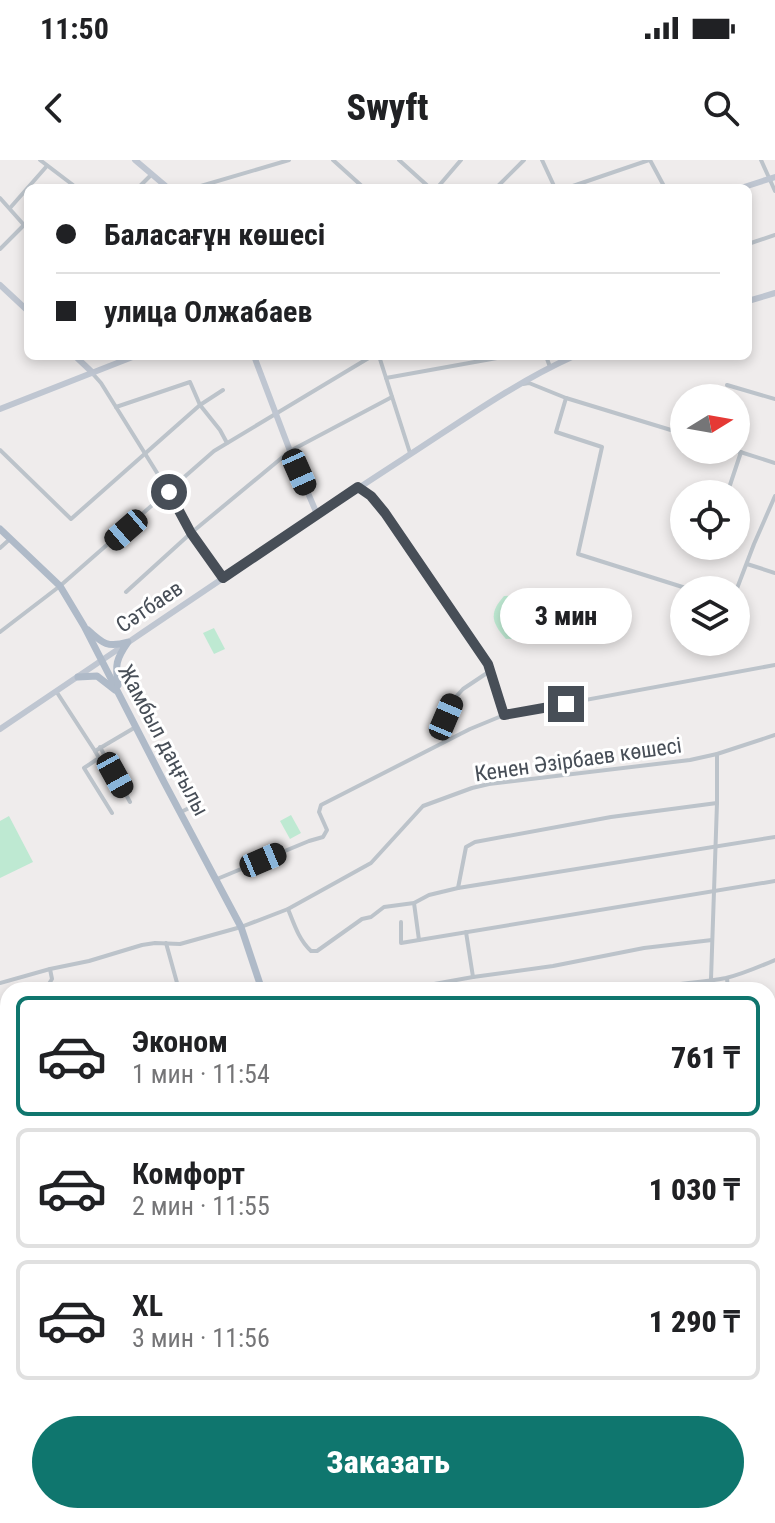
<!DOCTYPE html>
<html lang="ru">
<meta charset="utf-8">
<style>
:root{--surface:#fff;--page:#f6f6f6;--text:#202124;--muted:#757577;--line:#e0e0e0;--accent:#0f766e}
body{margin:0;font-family:"Roboto Condensed",sans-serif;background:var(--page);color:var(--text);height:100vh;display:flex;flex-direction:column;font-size:30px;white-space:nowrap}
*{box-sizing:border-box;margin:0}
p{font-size:26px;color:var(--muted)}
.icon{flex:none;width:44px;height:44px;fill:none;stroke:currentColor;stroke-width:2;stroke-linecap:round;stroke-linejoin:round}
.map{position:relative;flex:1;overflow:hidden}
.panel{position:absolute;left:0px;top:822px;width:776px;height:542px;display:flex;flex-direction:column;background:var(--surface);border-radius:24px 24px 0 0;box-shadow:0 4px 12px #0003}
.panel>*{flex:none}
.guide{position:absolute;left:24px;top:24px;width:728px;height:176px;border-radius:12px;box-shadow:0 4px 12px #0003;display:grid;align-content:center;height:176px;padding:0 32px;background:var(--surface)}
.needle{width:52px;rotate:79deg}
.fabs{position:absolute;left:670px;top:224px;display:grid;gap:16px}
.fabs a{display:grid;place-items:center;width:80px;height:80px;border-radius:50%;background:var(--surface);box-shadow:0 4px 12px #0003;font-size:40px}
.end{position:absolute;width:36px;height:36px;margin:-18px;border:10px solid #474e57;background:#fff;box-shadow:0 0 0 4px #fff}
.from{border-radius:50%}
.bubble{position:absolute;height:56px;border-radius:28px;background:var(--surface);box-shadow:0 4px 12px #0003;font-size:26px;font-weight:800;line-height:56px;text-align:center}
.car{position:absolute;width:24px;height:48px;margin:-24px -12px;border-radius:10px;box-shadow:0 0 6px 2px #0007;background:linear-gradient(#222 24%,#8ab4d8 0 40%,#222 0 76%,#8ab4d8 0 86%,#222 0)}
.guide b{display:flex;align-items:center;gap:28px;height:76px;font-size:30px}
.guide b+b{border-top:2px solid var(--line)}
.guide i{width:20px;height:20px;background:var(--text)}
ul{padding:14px 0 0;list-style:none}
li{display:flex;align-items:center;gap:24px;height:120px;margin:0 16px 12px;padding:0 16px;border:4px solid var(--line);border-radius:12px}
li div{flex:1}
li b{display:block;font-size:30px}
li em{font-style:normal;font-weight:800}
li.on{border-color:var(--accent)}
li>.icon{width:72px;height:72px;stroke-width:1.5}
.action{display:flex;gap:16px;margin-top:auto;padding:16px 32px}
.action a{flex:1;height:92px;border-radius:48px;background:var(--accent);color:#fff;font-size:32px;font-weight:800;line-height:92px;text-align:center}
.status{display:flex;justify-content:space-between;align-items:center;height:56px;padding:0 40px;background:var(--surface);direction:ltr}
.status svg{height:22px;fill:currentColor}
header{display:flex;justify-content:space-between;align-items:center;height:104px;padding:0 32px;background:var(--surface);font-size:36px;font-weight:800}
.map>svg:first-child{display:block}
.green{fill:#bee9d2}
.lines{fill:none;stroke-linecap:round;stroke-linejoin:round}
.stream{stroke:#90cbe1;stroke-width:2}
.street{stroke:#bcc3ca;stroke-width:4}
.secondary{stroke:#bfc6d1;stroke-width:6}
.primary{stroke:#afbac8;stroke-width:7}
.rail{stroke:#afb1b6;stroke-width:2}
.route{stroke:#474e57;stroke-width:10}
.labels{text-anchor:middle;stroke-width:6;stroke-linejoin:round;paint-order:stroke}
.street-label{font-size:22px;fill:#474e57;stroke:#fff}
</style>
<div class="status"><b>11:50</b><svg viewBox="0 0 49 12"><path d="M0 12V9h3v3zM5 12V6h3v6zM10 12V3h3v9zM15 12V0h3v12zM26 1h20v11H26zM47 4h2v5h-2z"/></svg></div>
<header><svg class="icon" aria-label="back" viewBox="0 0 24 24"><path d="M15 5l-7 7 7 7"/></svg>Swyft<svg class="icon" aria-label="search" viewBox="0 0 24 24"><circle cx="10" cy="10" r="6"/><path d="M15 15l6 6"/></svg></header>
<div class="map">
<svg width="775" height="1363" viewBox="0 0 775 1363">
<rect width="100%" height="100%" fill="#efecec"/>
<g class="green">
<path d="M564,434L576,441L581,454L578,467L566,476L506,479C491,462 489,453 504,436Z"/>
<path d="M214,468L225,489L214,494L203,473Z"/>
<path d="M291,655L301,673L290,679L280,661Z"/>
<path d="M9,656L33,702L0,718V661Z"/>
</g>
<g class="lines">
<g class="stream">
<path d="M768,993L775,994"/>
<path d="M0,1045L8,1041"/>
<path d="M0,1244L8,1243"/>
<path d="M768,1296H775"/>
</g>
<g class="street">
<path d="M40,0L73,25"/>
<path d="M333,0L364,28"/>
<path d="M399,0L430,28"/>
<path d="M542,0L555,28"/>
<path d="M650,0L665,28"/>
<path d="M761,0L775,31"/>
<path d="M138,28L151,15"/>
<path d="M194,28L289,0"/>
<path d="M437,28L461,0"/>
<path d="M496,28L524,0"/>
<path d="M567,28L649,0"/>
<path d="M0,38L24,65"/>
<path d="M10,48L46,7"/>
<path d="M748,84L775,75"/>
<path d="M0,89L24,65L28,69"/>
<path d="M379,196L410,293"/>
<path d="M546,196L550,207"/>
<path d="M93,214L101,223L169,332L191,373L223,418"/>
<path d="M386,218L508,196"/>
<path d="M523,224L529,223L566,238L684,274"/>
<path d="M727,225L775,239"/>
<path d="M566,238L556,272L602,287L578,394L692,430"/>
<path d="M116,247L190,222L200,245L220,270L227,283"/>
<path d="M0,290L71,359L200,245L223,230"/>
<path d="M734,290L775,303"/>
<path d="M359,328L371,336L385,353L488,504L504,555"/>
<path d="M727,334L741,292"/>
<path d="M0,388L10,379"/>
<path d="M747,404L775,413"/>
<path d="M736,431L754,384L775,336"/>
<path d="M126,432L191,373L290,291L392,237"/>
<path d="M0,472L60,426L214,291L372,196"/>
<path d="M56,531L95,591"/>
<path d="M438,574L453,540L463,529L490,511"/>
<path d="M100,587L130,642"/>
<path d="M181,652L193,646"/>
<path d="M112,653L84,608L99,598L95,591L134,568"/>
<path d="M217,719L309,681L323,677L327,670L319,652L321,645L470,569L504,555L775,505"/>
<path d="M458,728L466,687L475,682L611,657L717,643"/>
<path d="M414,743L419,780"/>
<path d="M288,749C294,764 299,780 311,791H317L362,759L371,757L384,747L414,743L429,735L458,728L775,677"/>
<path d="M401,762V783L775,721"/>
<path d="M466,772L473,817"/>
<path d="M166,783L179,830"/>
<path d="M727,818L728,830"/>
<path d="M711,819L717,643V594"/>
<path d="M0,823L50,809L89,801L142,785L155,783L180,784L241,767L288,749L371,703L423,646L472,628L489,624L690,600L717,594L775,575"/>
<path d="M45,830L52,819L50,809"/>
<path d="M401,830L473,817L553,806L644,788L712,780"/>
<path d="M642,830C670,824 698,823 726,818C743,814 759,807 775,800"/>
<path d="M0,883H8"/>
<path d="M768,910L775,908"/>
<path d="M0,942L8,939"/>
<path d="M768,960L775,959"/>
<path d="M0,987L8,986"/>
<path d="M768,1019L775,1020"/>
<path d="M0,1026L8,1022"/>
<path d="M768,1057L775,1056"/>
<path d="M768,1109L775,1107"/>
<path d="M0,1120L8,1119"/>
<path d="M768,1152L775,1150"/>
<path d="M768,1201L775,1199"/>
<path d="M0,1298L8,1263"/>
<path d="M685,1356L687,1363"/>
<path d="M126,1359V1363"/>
<path d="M68,1363L75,1356"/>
</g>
<g class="secondary">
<path d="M135,0L168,28"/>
<path d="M741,28L775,17"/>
<path d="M0,125L28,151"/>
<path d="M748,141L775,133"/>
<path d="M75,196L93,213"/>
<path d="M254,196L290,291L317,354"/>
<path d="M0,249L135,196"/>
<path d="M0,569C134,479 267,387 403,299C459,263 514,223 574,196"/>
<path d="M0,1214L8,1213"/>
</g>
<g class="primary">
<path d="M0,369L60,426L84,466L164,622L241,767L262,830"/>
<path d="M88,470C103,484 108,488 128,482C116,499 115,505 118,525"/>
<path d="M78,517L97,516L115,530"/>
<path d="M30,1356L55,1363"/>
<path d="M417,1356L419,1363"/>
<path d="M0,1359L13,1356"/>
<path d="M228,1363L251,1356"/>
</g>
<g class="rail">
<path d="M768,1253H775"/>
<path d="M768,1342L775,1341"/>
</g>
</g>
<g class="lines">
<path class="route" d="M169,332L191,373L223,418L358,327L371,336L385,353L488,504L504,555L566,544"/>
</g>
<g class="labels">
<g class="street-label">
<text transform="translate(149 446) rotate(-34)" y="8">Сәтбаев</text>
<text transform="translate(164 580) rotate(62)" y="8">Жамбыл даңғылы</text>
<text transform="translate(578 599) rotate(-8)" y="8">Кенен Әзірбаев көшесі</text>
</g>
</g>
</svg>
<div class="fabs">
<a><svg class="needle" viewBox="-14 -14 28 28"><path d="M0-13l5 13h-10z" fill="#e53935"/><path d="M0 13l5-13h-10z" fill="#757577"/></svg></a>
<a><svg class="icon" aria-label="locate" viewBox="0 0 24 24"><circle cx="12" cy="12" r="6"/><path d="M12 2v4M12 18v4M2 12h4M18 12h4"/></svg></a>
<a><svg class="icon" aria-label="layers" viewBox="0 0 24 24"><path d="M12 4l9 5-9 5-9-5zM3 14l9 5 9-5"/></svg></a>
</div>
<i class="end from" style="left:169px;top:332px"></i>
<i class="end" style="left:566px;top:544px"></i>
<div class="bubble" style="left:500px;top:428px;width:132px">3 мин</div>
<i class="car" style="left:299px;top:312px;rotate:156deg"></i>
<i class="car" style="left:126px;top:370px;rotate:229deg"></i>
<i class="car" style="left:446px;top:557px;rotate:23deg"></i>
<i class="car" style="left:115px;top:615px;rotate:151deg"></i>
<i class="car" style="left:263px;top:700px;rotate:67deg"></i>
<div class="guide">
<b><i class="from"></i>Баласағұн көшесі</b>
<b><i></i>улица Олжабаев</b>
</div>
<section class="panel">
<ul>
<li class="on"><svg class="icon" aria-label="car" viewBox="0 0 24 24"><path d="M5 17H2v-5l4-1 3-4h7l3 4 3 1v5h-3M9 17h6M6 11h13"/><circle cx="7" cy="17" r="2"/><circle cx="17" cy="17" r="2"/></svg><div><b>Эконом</b><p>1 мин · 11:54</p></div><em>761 ₸</em></li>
<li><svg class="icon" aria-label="car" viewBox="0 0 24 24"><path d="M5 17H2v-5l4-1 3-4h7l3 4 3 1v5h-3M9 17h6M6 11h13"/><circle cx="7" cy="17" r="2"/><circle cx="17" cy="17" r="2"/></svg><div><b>Комфорт</b><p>2 мин · 11:55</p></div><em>1 030 ₸</em></li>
<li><svg class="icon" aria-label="car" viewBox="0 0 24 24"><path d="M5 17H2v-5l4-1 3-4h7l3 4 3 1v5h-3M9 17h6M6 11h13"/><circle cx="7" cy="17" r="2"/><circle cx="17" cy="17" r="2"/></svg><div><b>XL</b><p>3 мин · 11:56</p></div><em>1 290 ₸</em></li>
</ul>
<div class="action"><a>Заказать</a></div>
</section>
</div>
